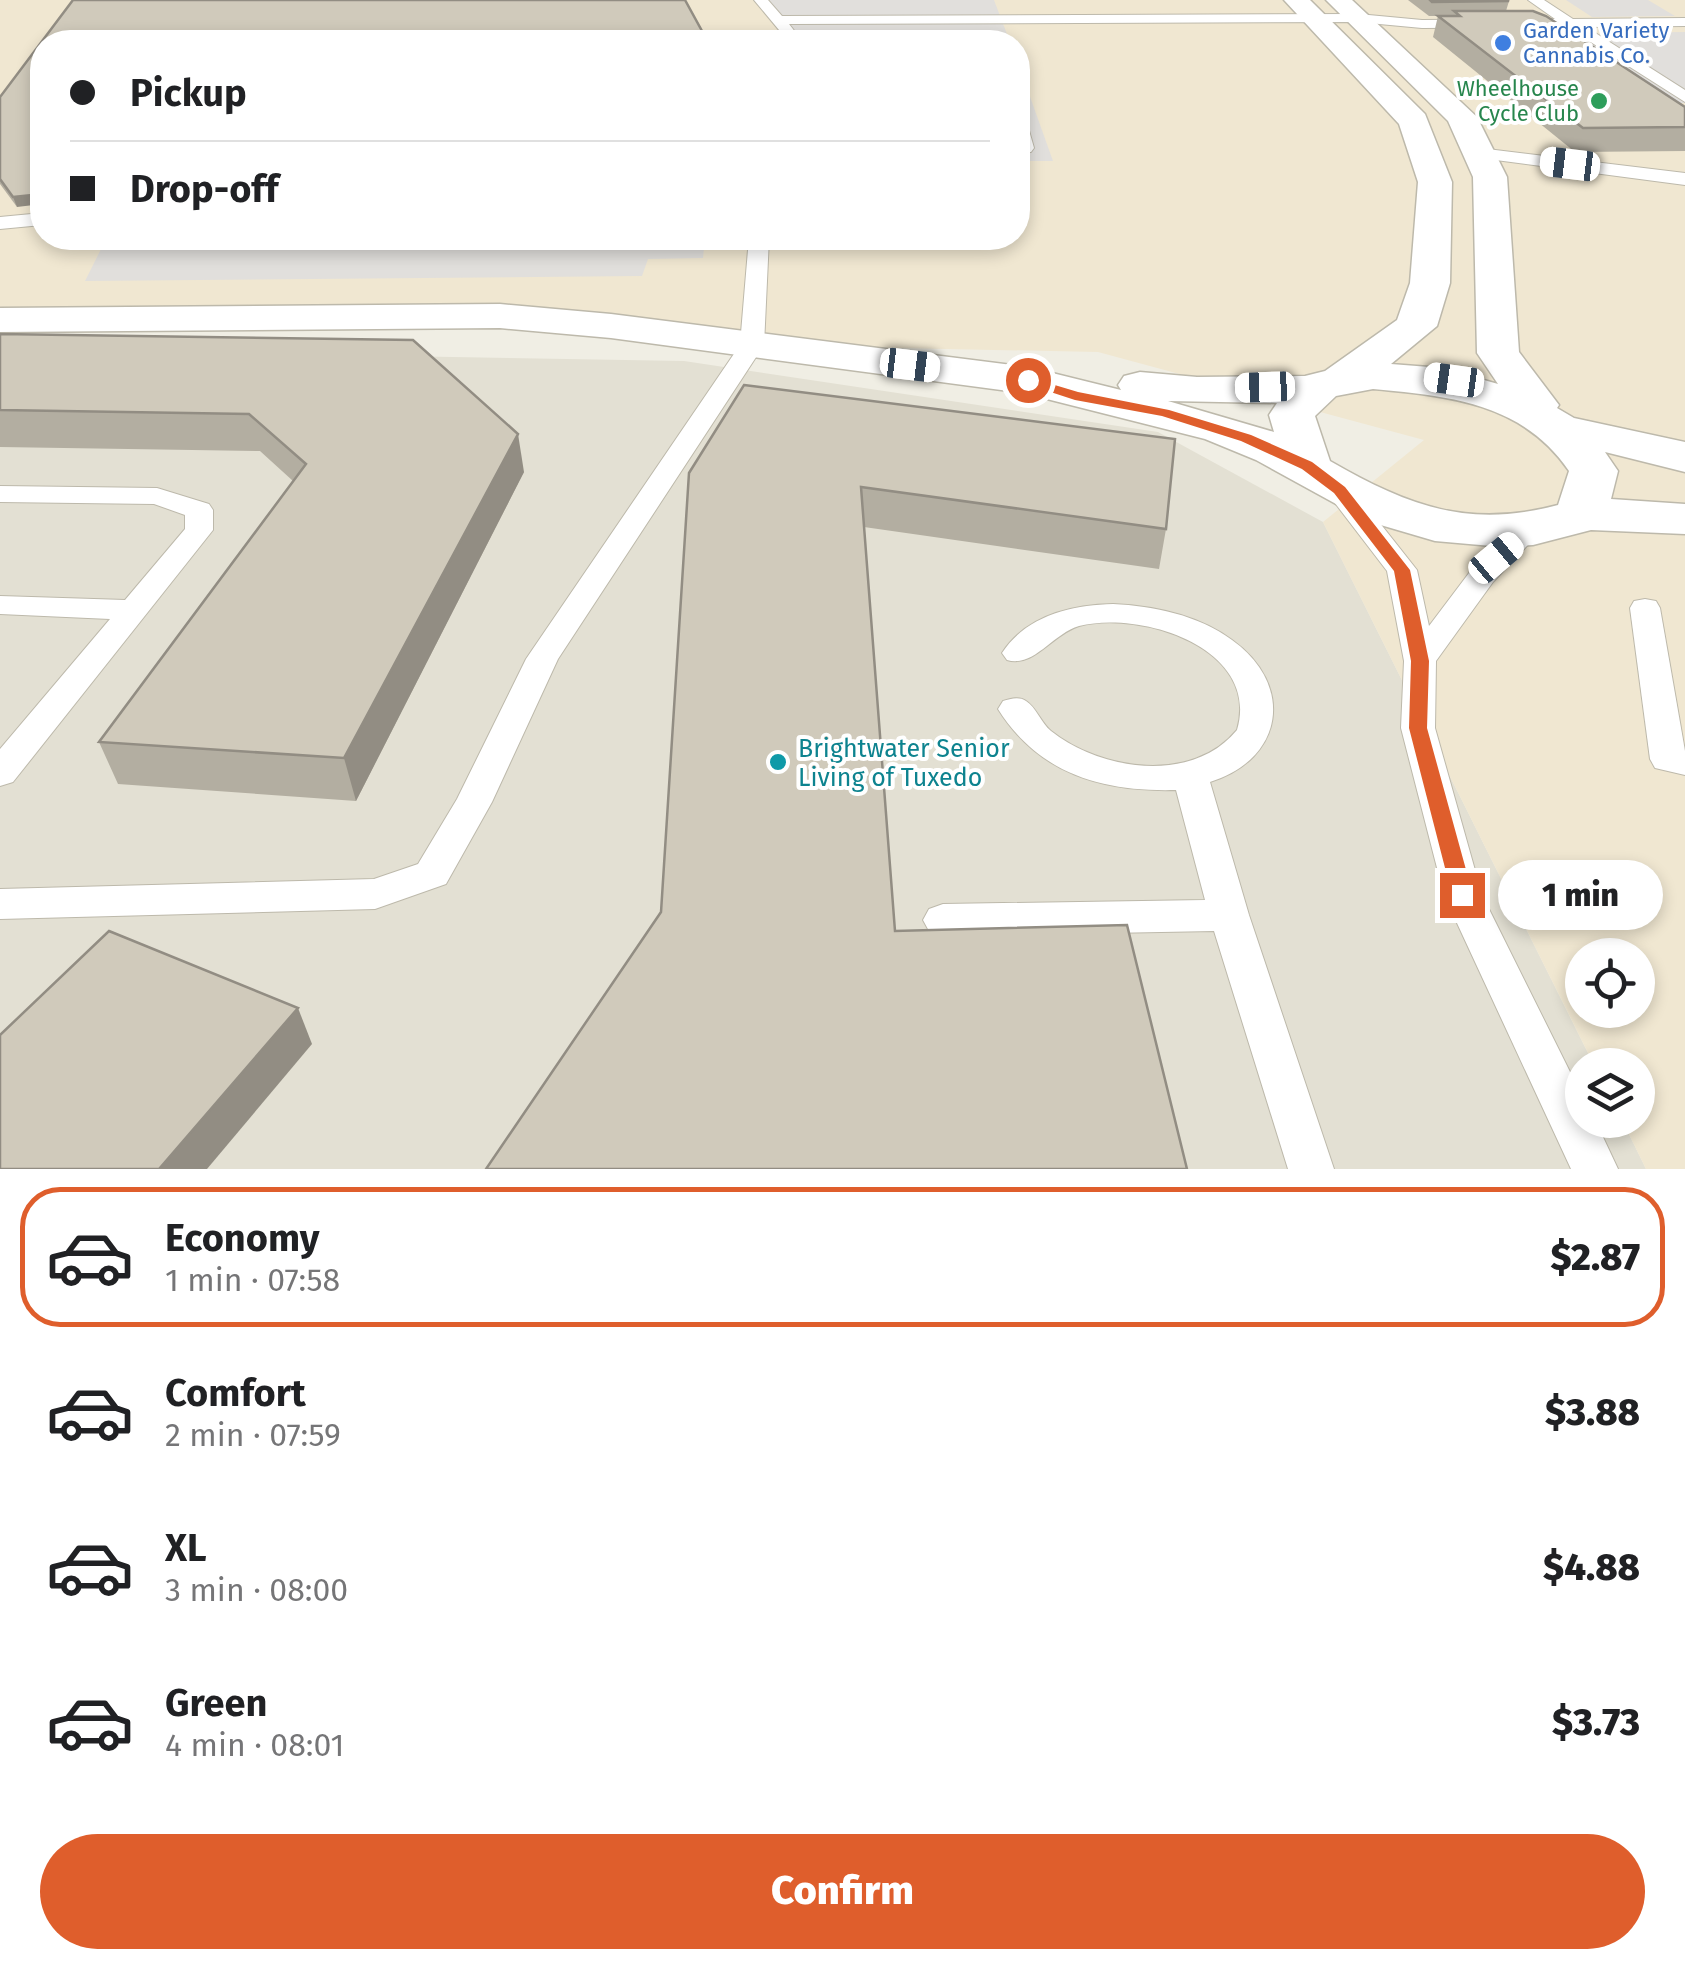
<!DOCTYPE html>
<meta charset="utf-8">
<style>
:root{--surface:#fff;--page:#f2f2f2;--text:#202124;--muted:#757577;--line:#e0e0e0;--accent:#df5e2c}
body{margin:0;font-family:"Fira Sans",sans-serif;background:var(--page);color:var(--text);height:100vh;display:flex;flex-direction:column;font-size:38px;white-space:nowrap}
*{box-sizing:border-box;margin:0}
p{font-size:32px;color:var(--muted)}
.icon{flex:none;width:55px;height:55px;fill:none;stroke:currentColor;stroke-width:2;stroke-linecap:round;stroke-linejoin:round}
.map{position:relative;height:1169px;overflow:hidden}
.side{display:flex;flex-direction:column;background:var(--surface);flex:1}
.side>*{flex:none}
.guide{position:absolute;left:30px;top:30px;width:1000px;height:220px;border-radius:40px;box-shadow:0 5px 15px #0003;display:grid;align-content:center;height:220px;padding:0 40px;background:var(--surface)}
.controls{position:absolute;left:1565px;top:938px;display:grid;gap:20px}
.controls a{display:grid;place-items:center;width:90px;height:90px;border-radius:50%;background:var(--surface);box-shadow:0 5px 15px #0003;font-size:50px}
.end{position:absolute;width:45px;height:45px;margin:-22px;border:12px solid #df5e2c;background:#fff;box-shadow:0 0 0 5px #fff}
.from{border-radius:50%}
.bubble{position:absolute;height:70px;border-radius:35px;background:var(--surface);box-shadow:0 5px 15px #0003;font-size:32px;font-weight:800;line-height:70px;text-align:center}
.car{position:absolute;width:30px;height:60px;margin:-30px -15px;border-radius:12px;box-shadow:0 0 8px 2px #0007;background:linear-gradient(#fff 24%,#345 0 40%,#fff 0 76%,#345 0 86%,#fff 0)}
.guide b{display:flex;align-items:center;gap:35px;height:95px;font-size:38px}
.guide b+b{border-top:2px solid var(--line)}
.guide i{width:25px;height:25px;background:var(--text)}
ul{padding:18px 0 0;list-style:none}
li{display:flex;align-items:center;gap:30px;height:140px;margin:0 20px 15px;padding:0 20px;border:5px solid transparent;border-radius:40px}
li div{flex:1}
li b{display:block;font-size:38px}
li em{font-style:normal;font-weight:800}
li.current{border-color:var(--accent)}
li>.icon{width:90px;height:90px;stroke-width:1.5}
.cta{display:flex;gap:20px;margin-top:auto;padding:20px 40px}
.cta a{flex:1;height:115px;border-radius:60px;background:var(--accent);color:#fff;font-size:40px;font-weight:800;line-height:115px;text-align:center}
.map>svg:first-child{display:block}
.residential{fill:#e3e0d3}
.commercial{fill:#f0e7d1;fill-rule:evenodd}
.parking{fill:#e1dfdc}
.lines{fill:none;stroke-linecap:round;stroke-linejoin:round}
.service-casing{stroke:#bdb9ab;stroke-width:2}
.minor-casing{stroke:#bdb9ab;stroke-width:3}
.service{fill:#fff;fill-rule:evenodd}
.minor{fill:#fff;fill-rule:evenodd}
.wall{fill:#b3aea1}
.shaded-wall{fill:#928d83}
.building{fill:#d0cabb;stroke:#928d83;stroke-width:2.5}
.route{fill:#df5e2c}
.shop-dot{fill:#3f7fe0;stroke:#fff;stroke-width:4}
.leisure-dot{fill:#2e9e5b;stroke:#fff;stroke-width:4}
.culture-dot{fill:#0f9aa8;stroke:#fff;stroke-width:4}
.labels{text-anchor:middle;stroke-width:8;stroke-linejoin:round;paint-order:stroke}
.far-shop-label{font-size:22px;fill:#366cbe;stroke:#fff;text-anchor:start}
.far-leisure-label{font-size:22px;fill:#27864d;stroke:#fff;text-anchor:end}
.culture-label{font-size:25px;fill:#0d838f;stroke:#fff;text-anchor:start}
</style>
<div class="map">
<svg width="1685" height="1169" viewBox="0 0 1685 1169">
<rect width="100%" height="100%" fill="#f0eee4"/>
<path class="residential" d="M0,349L684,361L1158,432L1323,522L1594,1065H1582V1120H1622L1646,1169H0Z"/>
<path class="commercial" d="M0,0H1685V1169H1646L1622,1120H1638V1065H1594L1323,522L1424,440L1098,352L752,345L611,326L0,320ZM42,42H1018V238H42ZM1582,955H1638V1010H1582Z"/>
<g class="parking">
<path d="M761,0H994L1010,42H796Z"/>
<path d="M1497,0H1648L1675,16L1592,17L1566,0Z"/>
<path d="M1685,32V103H1650L1559,41L1623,40L1614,33Z"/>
<path d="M1018,63L1053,161H1018Z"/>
<path d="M112,238H705L703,258L648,259L642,276L85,281L105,241Z"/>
</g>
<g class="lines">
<g class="service-casing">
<g id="service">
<path d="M754,0H768L782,16L1358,14L1422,20L1555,19L1528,0H1544L1573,19L1685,18V26L1586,27L1685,90V102L1567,27L1422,28L1358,22L789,24L803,42H789Z"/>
<path d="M1018,115L1026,120L1034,148L1031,152H1018Z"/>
<path d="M1479,148L1685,173V185L1473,157V149Z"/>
<path d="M42,213V225L0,229V217Z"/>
<path d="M749,238H769L764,345L558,659L492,802L446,884L375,909L0,919V889L374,879L418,864L457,799L526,659L740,345Z"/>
<path d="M1339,482L1349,484L1417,570L1429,626L1472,569L1518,524H1538L1542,530L1493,582L1436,661L1435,728L1482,895L1582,1096V1120H1595L1618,1169H1571L1444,895L1401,728L1404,661L1387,571L1325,490Z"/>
<path d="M0,486L157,488L209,504L213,510V530L13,782L0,786V749L110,619L0,614V596L125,600L185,529V515L154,504L0,502Z"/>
<path d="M1645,599L1656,601L1660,608L1685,751V775L1655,768L1650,759L1630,608L1634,601Z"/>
<path d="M1113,604C1154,606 1198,615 1232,640C1295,685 1284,759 1210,782L1249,915L1334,1169H1288L1214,931L943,936L929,931L923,920L929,909L943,904L1205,900L1176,790C1102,792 1039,774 998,709L1003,701C1010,699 1019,696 1026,701C1036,707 1041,723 1051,731C1101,771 1193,784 1237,730C1261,648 1141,610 1079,626C1052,634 1034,668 1007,660L1002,653C1026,616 1071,605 1113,604Z"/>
</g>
</g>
<g class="minor-casing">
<path id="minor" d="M1284,0H1310L1425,114L1452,182L1450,283L1437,326L1391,364L1442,368L1498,384L1477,353L1473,177L1448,121L1326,0H1352L1477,117L1507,177L1519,352L1559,405L1557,408L1574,418L1685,442V472L1605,452L1618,471L1611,499L1685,504V534L1591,530L1533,545L1503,547L1435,541L1367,521L1256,460L1205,439L1023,393L611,338L500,328L0,332V308L500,304L611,314L1028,367L1121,390L1118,385L1124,376L1140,372L1197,377L1305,376L1325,371L1397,320L1410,283L1418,182L1399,124ZM1373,389C1449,396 1523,403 1569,471L1558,505C1468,529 1408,506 1330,461L1315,416L1336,396ZM1168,401L1277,403L1269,415L1274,432Z"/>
</g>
<use href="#service" class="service"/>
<use href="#minor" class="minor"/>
</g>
<g class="wall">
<path d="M1408,0H1507L1509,1L1506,11L1685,107V151L1575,152L1433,37L1438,16H1452H1429Z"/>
<path d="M0,97L17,207L0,184Z"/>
<path d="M0,334L524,472L356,801L118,784L99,742L293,481L260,451L0,447Z"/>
<path d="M744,385L1166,529L1159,569L864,527L895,931L1187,1169L661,912Z"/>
</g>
<g class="shaded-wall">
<path d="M42,194V204L17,207L13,197Z"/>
<path d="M518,434L524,472L356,801L344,758Z"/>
<path d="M298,1008L312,1044L207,1169H159Z"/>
</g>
<g class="building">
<path d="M73,0H685L708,42H42V194L13,197L0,179V97Z"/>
<path d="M1430,0H1507L1509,1L1432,2Z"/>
<path d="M1454,11H1533L1546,16L1685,107V127L1583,128L1438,16H1460Z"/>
<path d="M0,334L413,340L518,434L344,758L99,742L306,464L249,414L0,410Z"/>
<path d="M744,385L1175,439L1166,529L861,487L895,931L1127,925L1187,1169H486L661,912L689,473Z"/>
<path d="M109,931L298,1008L159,1169H0V1035Z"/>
</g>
<path class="route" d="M1028,377L1078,392L1169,410L1251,435L1312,462L1345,487L1410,570L1429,661L1427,728L1473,895L1470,901L1462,903L1452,895L1409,728L1411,661L1394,571L1334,493L1302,469L1241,441L1162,416L1075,400L1023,383L1021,380Z"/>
<circle class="shop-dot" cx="1503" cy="43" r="10"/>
<circle class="leisure-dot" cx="1599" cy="101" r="10"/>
<circle class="culture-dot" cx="778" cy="762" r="10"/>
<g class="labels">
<g class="far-shop-label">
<text x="1523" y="38">Garden Variety<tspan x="1523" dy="25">Cannabis Co.</tspan></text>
</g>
<g class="far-leisure-label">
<text x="1579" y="96">Wheelhouse<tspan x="1579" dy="25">Cycle Club</tspan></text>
</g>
<g class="culture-label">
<text x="798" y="757">Brightwater Senior<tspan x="798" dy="29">Living of Tuxedo</tspan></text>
</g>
</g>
</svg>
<div class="controls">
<a><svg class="icon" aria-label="locate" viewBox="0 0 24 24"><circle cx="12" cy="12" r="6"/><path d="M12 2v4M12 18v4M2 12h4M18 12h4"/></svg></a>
<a><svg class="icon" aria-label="layers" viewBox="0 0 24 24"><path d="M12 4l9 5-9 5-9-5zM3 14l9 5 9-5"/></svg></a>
</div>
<i class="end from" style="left:1028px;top:380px"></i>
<i class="end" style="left:1462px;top:895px"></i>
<div class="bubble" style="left:1498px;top:860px;width:165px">1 min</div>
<i class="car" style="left:1570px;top:164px;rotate:277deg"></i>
<i class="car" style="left:910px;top:365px;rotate:97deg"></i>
<i class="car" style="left:1454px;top:380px;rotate:278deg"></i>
<i class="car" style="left:1265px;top:387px;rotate:268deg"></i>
<i class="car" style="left:1496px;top:558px;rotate:50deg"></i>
<div class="guide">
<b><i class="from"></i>Pickup</b>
<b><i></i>Drop-off</b>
</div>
</div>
<section class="side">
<ul>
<li class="current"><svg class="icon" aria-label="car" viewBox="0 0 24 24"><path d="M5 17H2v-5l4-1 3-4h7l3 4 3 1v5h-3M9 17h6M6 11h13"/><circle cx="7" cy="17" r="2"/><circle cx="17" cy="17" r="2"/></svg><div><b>Economy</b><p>1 min · 07:58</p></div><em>$2.87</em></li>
<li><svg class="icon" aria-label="car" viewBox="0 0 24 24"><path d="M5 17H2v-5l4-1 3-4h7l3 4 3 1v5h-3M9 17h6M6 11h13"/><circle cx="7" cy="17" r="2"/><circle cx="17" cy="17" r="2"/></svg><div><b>Comfort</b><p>2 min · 07:59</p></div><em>$3.88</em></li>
<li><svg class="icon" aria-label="car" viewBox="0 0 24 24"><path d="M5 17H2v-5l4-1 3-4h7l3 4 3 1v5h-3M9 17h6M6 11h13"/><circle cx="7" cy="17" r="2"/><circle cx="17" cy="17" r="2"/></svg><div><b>XL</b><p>3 min · 08:00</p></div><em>$4.88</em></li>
<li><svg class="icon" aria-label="car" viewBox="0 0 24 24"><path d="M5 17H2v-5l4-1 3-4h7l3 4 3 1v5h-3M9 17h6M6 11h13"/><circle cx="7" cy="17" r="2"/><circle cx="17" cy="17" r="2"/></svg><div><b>Green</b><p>4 min · 08:01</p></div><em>$3.73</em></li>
</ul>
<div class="cta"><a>Confirm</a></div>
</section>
